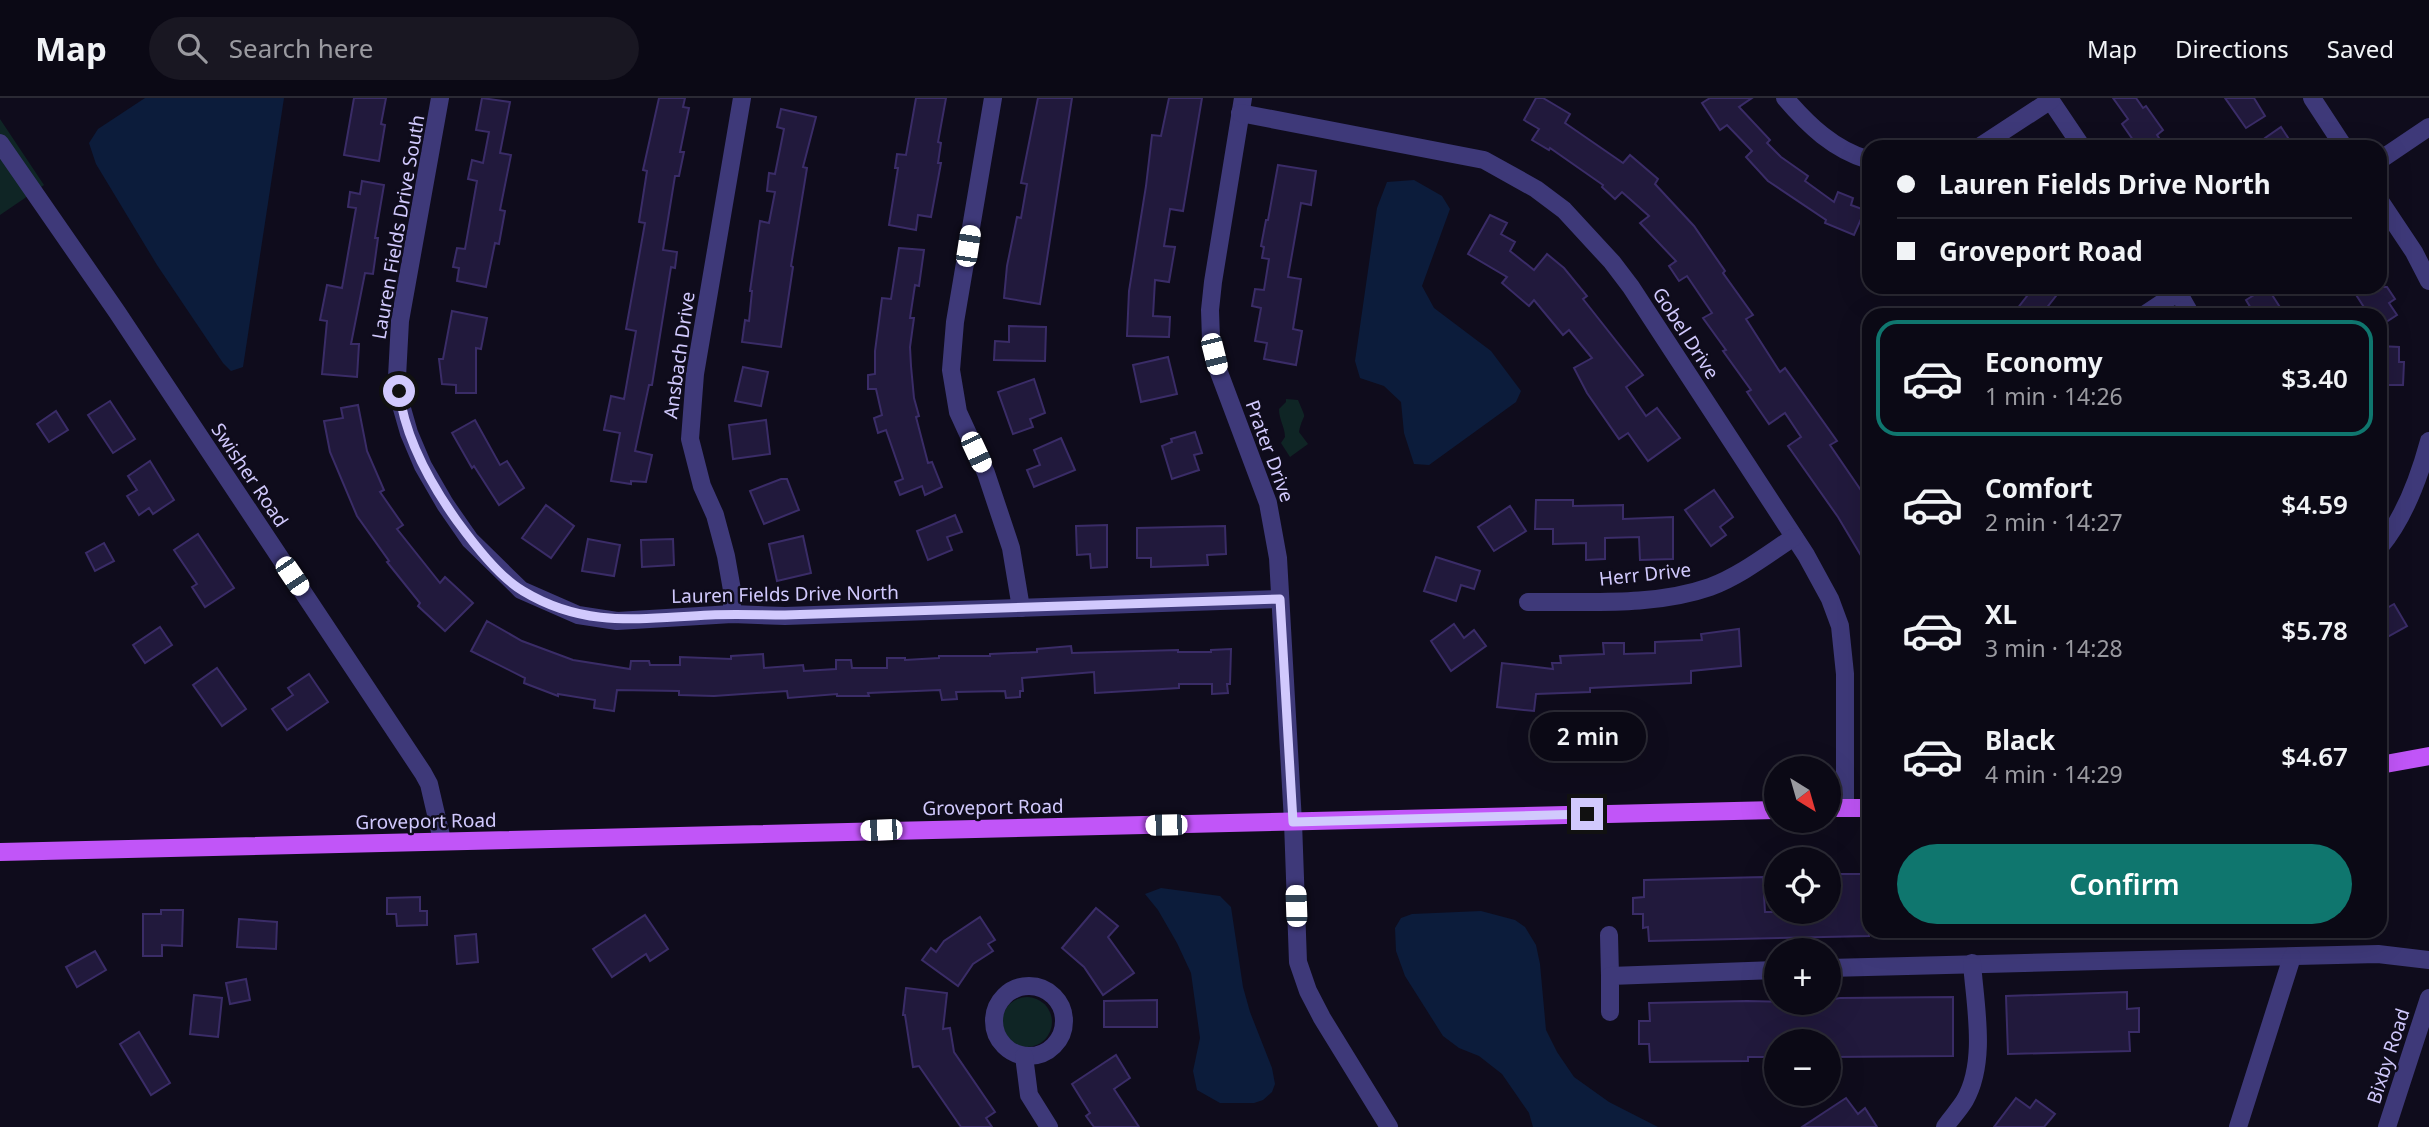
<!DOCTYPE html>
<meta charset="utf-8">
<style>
:root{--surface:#0b0915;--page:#191722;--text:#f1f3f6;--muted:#9a9aa0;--line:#2b2a34;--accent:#0f766e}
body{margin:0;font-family:"Noto Sans",sans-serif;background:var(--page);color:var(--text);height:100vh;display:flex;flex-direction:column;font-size:26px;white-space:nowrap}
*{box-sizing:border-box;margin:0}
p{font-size:23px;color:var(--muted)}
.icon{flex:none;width:38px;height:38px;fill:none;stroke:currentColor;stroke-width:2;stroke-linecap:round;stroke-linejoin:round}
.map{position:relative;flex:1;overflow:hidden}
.panel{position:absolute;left:1862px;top:210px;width:525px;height:630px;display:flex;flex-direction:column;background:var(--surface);border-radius:21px;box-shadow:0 7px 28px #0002,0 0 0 2px var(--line)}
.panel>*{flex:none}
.top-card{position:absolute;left:1862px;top:42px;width:525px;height:154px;border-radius:21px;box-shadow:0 7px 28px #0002,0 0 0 2px var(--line);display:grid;align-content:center;height:154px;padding:0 35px;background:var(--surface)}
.needle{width:46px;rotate:143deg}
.buttons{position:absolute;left:1764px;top:658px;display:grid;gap:14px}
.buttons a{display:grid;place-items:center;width:77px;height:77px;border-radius:50%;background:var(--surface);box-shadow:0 7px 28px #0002,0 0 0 2px var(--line);font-size:35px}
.end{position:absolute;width:32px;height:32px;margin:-16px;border:9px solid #d1c9fd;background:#111;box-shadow:0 0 0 4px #111}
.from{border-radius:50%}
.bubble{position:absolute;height:49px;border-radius:24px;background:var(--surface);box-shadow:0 7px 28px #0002,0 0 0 2px var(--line);font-size:23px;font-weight:600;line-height:49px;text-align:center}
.car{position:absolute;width:21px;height:42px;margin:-21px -10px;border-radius:9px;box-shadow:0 0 5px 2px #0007;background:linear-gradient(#fff 24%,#345 0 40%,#fff 0 76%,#345 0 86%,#fff 0)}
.top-card b{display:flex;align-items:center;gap:24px;height:66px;font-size:26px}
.top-card b+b{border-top:2px solid var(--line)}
.top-card i{width:18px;height:18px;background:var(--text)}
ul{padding:12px 0 0;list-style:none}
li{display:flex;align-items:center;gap:21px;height:116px;margin:0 14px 10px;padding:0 21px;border:4px solid transparent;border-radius:21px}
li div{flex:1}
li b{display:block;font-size:26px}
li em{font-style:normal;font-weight:600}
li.on{border-color:var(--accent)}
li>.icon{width:63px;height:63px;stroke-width:1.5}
.cta{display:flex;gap:14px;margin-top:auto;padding:14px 35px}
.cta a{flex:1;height:80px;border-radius:42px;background:var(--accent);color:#fff;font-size:28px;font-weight:600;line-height:80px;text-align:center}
header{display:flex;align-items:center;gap:42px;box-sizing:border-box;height:98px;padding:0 35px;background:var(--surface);border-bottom:2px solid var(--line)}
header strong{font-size:33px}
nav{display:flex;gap:38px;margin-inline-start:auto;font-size:24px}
.search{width:490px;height:63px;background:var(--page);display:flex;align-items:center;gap:18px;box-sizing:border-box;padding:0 24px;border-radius:38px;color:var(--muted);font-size:26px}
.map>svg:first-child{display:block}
.green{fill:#0f2525}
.water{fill:#0c1c3b}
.building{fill:#21193c;stroke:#3a2c67;stroke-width:2}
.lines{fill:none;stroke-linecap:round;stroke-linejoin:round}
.minor{stroke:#3e3979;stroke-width:18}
.major{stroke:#c155f8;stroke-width:18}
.route{stroke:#d1c9fd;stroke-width:9}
.labels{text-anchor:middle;stroke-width:5;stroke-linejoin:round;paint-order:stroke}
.street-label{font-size:19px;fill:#d1c9fd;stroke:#0f0c1c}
</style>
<header>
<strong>Map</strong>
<div class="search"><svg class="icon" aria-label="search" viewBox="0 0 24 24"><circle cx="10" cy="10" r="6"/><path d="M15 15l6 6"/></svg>Search here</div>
<nav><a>Map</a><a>Directions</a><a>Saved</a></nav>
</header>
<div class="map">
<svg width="2429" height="1029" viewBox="0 0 2429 1029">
<rect width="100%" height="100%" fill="#0f0c1c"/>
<g class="green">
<path d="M0,21L44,87L0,117Z"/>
<path d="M1286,301L1298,302C1308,326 1304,311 1299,334L1308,346L1290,359L1281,345L1285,339C1285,329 1279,322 1279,311L1286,304Z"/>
<circle cx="1027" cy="924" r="25"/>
</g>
<g class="water">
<path d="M145,0H284L243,269L231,273L223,265L157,167L96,66L89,45L98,31Z"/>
<path d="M1414,82L1442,98L1450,111L1422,188L1434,210L1491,253L1521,293L1516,304L1429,367L1414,366L1404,335L1401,304L1384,288L1360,280L1355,263L1377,110L1387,84Z"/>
<path d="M1161,790L1220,798L1231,809L1243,889L1250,914L1272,970L1275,986L1272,994L1263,1002L1254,1005H1220L1197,992L1193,973L1200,940L1191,875L1177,845L1158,812L1145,796Z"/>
<path d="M1481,813L1515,822L1525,829L1536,847L1540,866L1546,932L1557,954L1574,979L1609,1004L1658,1029H1533L1529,1015L1502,976L1479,958L1459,950L1443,938L1405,878L1396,853L1395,830L1401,820L1412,816Z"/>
</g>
<g class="building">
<path d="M354,0H386L381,26L385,27L379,63L344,57Z"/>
<path d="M482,0L510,4L500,55L511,57L500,112L505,113L499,146L495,145L486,189L457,183L459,170L453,169L457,150L465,151L477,83L468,81L472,62L483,65L489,34L476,32Z"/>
<path d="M659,0H685L683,9L689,10L680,54H684L679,78H675L663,152L677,154L675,170L671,169L652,287H649L635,353L652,357L646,384L631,383V386L611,383L620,335L604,332L611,298L624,301L636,233L626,231L645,125L639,124L647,73L643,72Z"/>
<path d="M916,0H946L938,44L941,45L938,65H941L931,119L918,117L916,132L889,127L898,70H895L897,56L906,57Z"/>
<path d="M1038,0H1072L1040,206L1004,200L1007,168L1017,119L1021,120L1027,86L1021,85Z"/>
<path d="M1169,0H1202L1183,113L1170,111L1164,148L1175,149L1169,184L1155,182L1153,218L1170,219L1169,239L1127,238L1129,193L1146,88L1152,37L1161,38Z"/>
<path d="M1536,0H1543L1570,16L1565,25L1623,65L1630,57L1658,81L1655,86L1694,128L1725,173L1723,175L1753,217L1746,221L1780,274L1785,270L1837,343L1830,347L1869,404V471L1838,419L1788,348L1801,339L1785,315L1769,326L1747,294L1751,292L1723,253L1726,252L1703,220L1712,215L1687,178L1679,183L1669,168L1676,163L1640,125L1649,118L1622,94L1615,101L1602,89L1603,87L1550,50L1549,52L1532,42L1539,31L1524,22Z"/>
<path d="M1710,0H1752L1739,9L1770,42L1767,45L1781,59L1808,78L1805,83L1834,104L1838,94L1853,100L1851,107L1865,112L1854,137L1825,125L1826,122L1768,83L1746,59L1752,53L1727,27L1720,32L1702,5Z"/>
<path d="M2113,0H2136L2143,10L2146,8L2163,32L2157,37L2165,49H2138L2122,26L2128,21Z"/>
<path d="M2225,0H2254L2265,18L2246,30Z"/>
<path d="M781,11L816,19L803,69L807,70L791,168L793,169L781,249L742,244L745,222L749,223L752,193H750L760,123L769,125L775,94L767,93L769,75L775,76L784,31L777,29Z"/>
<path d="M2281,29L2294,49H2271L2265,40Z"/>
<path d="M1278,67L1316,73L1311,107L1301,105L1288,179L1301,181L1293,231L1302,233L1296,267L1264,261L1267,245L1255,243L1261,210L1252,208L1255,191L1264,192L1269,161L1262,160L1264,149L1261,148L1266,122H1268Z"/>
<path d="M362,83L384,87L375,140H378L373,176L365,175L351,246H359L357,279L322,276L327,223L320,222L327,187L342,190L356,110L348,109L350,94L360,96Z"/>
<path d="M1490,117L1507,125L1501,136L1515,144L1510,153L1534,172L1547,156L1564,170L1587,198L1583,201L1643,277L1626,289L1646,318L1657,310L1680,340L1648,363L1628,335L1619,341L1587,295L1574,270L1592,260L1569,232L1563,237L1534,202L1529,208L1502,185L1507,179L1468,156Z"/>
<path d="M899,150L924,152L919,188L915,187L910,220H914L910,249L911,268L914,300L919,318L916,319L928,365L932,364L942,389L925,397L922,388L900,397L895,384L903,381L886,332L878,335L874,320L882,317L876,291H868V277L875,276V253L882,200L891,201Z"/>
<path d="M2034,189H2063L2041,217H2026L2017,211Z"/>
<path d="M2267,189L2285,217H2255L2246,202Z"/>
<path d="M2351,189H2387L2395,201L2389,205L2397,217L2380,228V217H2369Z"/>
<path d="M452,213L487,220L481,251L476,250V295H456V287L442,286L439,261H443Z"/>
<path d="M1009,228L1046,229L1045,263L994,262L995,243L1009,244Z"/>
<path d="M2380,248L2399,249V264H2404L2403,287H2380Z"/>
<path d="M1168,259L1177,296L1141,304L1133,267Z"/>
<path d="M743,269L768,274L761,308L735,303Z"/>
<path d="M1034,281L1045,315L1030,321L1033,329L1013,336L998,294Z"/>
<path d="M110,303L135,341L113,355L88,317Z"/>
<path d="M358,307L367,353L384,392L380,394L403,427L397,431L440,485L445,479L473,505L445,533L418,508L420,505L387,464L389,463L357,418L330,354L324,323L343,320L341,310Z"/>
<path d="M56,313L68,332L49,344L37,326Z"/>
<path d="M475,322L500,367L507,363L524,390L499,407L474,368L472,370L452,335Z"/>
<path d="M766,322L770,356L733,361L729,327Z"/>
<path d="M1195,334L1202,355L1194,357L1199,372L1172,381L1162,348L1172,344L1171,341Z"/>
<path d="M1061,340L1075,372L1034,389L1027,372L1040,367L1034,352Z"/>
<path d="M150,363L174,402L153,416L149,410L139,417L127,398L137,392L128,378Z"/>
<path d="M781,381H787L799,412L764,426L750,393Z"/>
<path d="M1714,392L1733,419L1720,429L1726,437L1711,448L1685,412Z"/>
<path d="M1536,402H1573V408L1623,407V421L1673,419V461L1640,462L1639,439L1605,440V461L1586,462V445L1553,446V431H1535Z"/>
<path d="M546,407L574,428L551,460L522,440Z"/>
<path d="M1510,408L1526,433L1494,453L1478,429Z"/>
<path d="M955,417L962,434L947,439L952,452L928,462L917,433Z"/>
<path d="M1107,427V469L1091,470L1090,456L1077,457L1076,428Z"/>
<path d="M1225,428L1226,456L1207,457L1208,467L1151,469V460H1137V430Z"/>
<path d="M198,436L234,490L205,509L192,489L197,486L174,452Z"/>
<path d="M803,438L811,475L777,483L769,446Z"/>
<path d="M588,441L620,447L614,478L582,473Z"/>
<path d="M673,441L674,467L642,469L641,442Z"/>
<path d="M104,445L114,463L95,473L86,455Z"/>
<path d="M1436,459L1480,473L1474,491L1461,487L1456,503L1424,493Z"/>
<path d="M2394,506L2407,528L2380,543V514Z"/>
<path d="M487,523L522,543L573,562L630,571L631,563H649L650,567H680V559L731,561V558L763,556L764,570L803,567L804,573L836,571V562H851L852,570H887V560H905V562L939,560V558H990V556L1037,554V551L1071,548L1072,555L1178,552V554H1211V552L1231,551L1230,586H1227L1228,595L1212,596V586H1179V590L1095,595L1094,574L1022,580L1023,593H1020V599L1006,600L1005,593L956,594L957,601L942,602L940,592L868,595L869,598H837V596L788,600L787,593L714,598L679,597V593L617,592L614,613L594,610L595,602L558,596V598L524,585L525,580L471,553Z"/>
<path d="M1454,526L1464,540L1474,532L1486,548L1451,573L1431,543Z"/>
<path d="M160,529L172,547L145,565L133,547Z"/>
<path d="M1739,531L1741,568L1691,573V585L1590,590V594L1536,596L1534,613L1497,609L1502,565L1553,571L1552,565H1561L1560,558L1604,556L1603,545H1624V556L1655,555V544L1702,542L1701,536Z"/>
<path d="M217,570L246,611L222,628L193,587Z"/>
<path d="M309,576L328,604L287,632L272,611L293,597L288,590Z"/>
<path d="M1829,776H1869V838L1649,843L1648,829L1643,830V816H1633V800L1644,799V782L1763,779L1765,814H1829Z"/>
<path d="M420,799V813H427V827L397,828L396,816H387V800Z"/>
<path d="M1096,810L1118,828L1108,839L1134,875L1103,897L1084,869L1062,850Z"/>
<path d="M161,812H183L182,848L162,847V858H143V816H161Z"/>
<path d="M645,817L668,851L650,863L646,856L612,879L593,851Z"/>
<path d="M980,819L995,842L988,846L993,853L973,866L958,888L922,862L931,850L936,854L944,843Z"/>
<path d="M239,821L277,824L276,851L237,849Z"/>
<path d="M476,836L478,864L457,866L455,838Z"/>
<path d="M95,853L106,872L77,889L66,869Z"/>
<path d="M246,881L250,902L230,906L226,885Z"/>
<path d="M906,890L947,895L943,931L950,930L954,954L995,1014L986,1020L992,1029H961L919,968L913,969L905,917H903Z"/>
<path d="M2127,894V911L2139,910V934H2129L2130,953L2008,956L2006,898Z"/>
<path d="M194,897L222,900L218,939L190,936Z"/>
<path d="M1953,899V958L1829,959V943H1776V959H1748V963L1650,964L1649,946H1639V923H1650L1649,905L1747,903L1829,905V902L1840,900Z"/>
<path d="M1157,902V929H1104V903Z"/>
<path d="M139,934L170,985L151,997L120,946Z"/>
<path d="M1116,957L1130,980L1114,991L1139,1029H1094L1086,1018L1090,1015L1072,986Z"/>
<path d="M1846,1000L1858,1016L1865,1010L1877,1029H1802Z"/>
<path d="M2016,1000L2030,1010L2036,1002L2055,1016L2044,1029H1994Z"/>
</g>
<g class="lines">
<g class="minor">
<path d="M440,0L400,223L397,279L401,307L409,335L423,368L445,406L470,442L521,492L578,517L617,523L732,516L785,518L1280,501"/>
<path d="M993,0L955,224L951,272L958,314L986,375L1011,450L1021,510"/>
<path d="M1243,0L1213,184L1210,212L1211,242L1217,269L1268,405L1278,460L1293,724L1298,864L1308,893L1322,920L1389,1029"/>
<path d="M1785,0C1808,27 1834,52 1869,62"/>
<path d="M2049,0L2082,49"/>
<path d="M2312,0L2344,49"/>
<path d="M1240,15L1484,62L1536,91L1564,112L1612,164L1631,189L1806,457L1830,501L1840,528L1845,576V710"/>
<path d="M0,45L117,214L423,675L429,686L442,742"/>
<path d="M1979,49L2051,2"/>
<path d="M2380,62L2429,29"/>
<path d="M2380,103L2414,154L2429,183"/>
<path d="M2175,189L2191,217"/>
<path d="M2144,217L2186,189"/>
<path d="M2380,449C2405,419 2419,380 2429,343"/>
<path d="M1528,504C1587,503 1653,509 1710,489C1740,478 1768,456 1794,439"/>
<path d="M732,516V492L726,458L715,417L702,388L690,341L695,276L742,0"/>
<path d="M1609,837L1610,878"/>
<path d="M1829,870L2378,856L2429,862"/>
<circle cx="1029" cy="923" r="35"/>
<path d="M1610,914V878L1776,872"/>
<path d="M1024,958L1029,997L1049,1029"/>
<path d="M1945,1029C1951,1020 1959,1012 1965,1002C1987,963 1975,907 1972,865"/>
<path d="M2238,1029L2292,859"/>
<path d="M2387,1029L2429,900"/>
</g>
<g class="major">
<path d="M2380,667L2429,658"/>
<path d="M1829,710H1869"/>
<path d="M0,754L1776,712"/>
</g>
</g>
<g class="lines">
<path class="route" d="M399,293C405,341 430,385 457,423C474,446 499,479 523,493C586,531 641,520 710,517C735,516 760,517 785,517L1280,501L1293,724L1587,716"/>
</g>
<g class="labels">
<g class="street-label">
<text transform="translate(398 129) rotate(-80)" y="7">Lauren Fields Drive South</text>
<text transform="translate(1686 235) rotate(57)" y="7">Gobel Drive</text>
<text transform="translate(679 257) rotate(-82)" y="7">Ansbach Drive</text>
<text transform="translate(1270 353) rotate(70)" y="7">Prater Drive</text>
<text transform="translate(250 377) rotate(56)" y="7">Swisher Road</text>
<text transform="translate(1645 476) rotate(-6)" y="7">Herr Drive</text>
<text transform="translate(785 496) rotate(-1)" y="7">Lauren Fields Drive North</text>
<text transform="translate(993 709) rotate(-1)" y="7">Groveport Road</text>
<text transform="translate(426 723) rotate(-1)" y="7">Groveport Road</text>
<text transform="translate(2388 958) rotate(-72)" y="7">Bixby Road</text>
</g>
</g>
</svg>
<div class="buttons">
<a><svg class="needle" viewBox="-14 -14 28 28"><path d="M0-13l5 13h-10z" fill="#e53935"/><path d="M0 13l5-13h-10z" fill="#9a9aa0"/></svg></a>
<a><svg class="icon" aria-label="locate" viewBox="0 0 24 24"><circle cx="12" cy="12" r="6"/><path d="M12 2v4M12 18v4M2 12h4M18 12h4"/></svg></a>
<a>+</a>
<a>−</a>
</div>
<i class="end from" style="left:399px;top:293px"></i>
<i class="end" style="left:1587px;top:716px"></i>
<div class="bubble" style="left:1530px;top:614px;width:116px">2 min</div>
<i class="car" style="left:968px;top:148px;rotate:9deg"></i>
<i class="car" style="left:1214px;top:256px;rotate:166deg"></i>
<i class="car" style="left:976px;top:354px;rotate:155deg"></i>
<i class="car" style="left:292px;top:478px;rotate:146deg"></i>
<i class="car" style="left:1166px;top:727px;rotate:269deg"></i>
<i class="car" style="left:881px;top:732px;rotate:268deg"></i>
<i class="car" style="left:1296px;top:808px;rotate:358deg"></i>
<div class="top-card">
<b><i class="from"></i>Lauren Fields Drive North</b>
<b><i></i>Groveport Road</b>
</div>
<section class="panel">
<ul>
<li class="on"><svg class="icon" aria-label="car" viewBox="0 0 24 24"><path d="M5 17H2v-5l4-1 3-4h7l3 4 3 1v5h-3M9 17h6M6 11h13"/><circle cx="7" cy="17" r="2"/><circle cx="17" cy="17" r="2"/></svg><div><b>Economy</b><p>1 min · 14:26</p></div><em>$3.40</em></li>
<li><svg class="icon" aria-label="car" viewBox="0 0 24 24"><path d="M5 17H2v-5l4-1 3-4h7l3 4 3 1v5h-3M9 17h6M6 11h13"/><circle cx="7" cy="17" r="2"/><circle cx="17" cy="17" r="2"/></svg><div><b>Comfort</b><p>2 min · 14:27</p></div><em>$4.59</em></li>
<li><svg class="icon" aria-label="car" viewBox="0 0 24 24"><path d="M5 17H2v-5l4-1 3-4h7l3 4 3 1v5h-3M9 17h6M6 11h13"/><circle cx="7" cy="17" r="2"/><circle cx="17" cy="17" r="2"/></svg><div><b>XL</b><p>3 min · 14:28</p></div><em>$5.78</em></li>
<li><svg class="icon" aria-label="car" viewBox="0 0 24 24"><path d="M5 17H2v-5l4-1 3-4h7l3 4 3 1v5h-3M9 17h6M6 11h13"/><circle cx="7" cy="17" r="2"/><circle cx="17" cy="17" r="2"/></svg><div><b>Black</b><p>4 min · 14:29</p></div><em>$4.67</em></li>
</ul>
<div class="cta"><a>Confirm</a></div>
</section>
</div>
